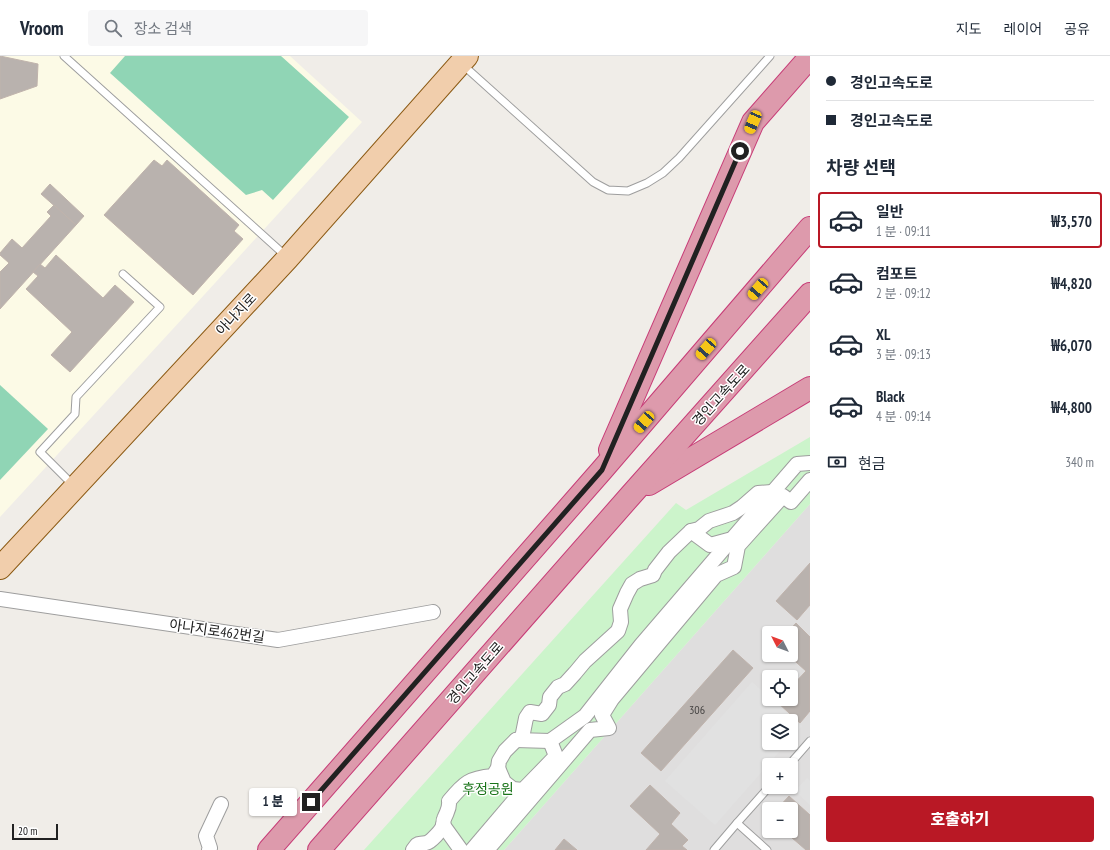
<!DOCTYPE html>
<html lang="ko">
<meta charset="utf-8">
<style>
:root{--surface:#fff;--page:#f6f6f7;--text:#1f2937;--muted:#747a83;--line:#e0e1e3;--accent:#b91825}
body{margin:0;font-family:"PT Sans Narrow","Noto Sans KR",sans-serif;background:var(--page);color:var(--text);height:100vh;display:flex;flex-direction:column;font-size:15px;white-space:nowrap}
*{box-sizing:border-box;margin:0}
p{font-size:13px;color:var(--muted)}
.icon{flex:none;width:22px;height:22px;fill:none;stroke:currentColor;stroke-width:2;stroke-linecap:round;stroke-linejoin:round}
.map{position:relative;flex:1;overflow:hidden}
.panel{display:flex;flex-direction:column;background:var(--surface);width:300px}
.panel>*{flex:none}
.top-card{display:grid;align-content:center;height:88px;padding:0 16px;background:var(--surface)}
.needle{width:26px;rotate:312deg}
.fabs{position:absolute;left:762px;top:570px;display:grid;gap:8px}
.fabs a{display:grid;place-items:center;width:36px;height:36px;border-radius:4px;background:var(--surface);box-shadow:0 1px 3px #0004;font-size:20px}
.scale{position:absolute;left:12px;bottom:10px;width:46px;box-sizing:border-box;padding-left:4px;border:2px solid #212121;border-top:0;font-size:11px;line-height:14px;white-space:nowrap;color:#212121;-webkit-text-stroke:3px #fff;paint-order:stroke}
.end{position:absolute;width:18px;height:18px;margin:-9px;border:5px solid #212121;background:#fff;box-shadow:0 0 0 2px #fff}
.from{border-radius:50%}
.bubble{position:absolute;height:28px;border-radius:4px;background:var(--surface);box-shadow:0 1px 3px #0004;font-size:13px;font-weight:800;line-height:28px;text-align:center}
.car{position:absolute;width:12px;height:24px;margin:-12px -6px;border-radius:5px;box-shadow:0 0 3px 1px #0007;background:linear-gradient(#f5c518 24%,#345 0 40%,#f5c518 0 76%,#345 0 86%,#f5c518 0)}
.top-card b{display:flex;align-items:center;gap:14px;height:38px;font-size:15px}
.top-card b+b{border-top:1px solid var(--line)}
.top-card i{width:10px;height:10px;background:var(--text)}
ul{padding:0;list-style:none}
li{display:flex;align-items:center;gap:12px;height:56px;margin:0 8px 6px;padding:0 8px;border:2px solid transparent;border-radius:4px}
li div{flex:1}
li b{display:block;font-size:15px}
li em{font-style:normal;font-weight:800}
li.selected{border-color:var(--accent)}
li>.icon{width:36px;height:36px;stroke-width:1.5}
h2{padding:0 16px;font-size:18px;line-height:48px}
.pay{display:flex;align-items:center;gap:10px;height:44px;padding:0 16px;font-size:15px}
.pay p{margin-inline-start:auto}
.action{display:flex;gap:8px;margin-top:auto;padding:8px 16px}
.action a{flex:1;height:46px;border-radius:4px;background:var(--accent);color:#fff;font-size:16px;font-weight:800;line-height:46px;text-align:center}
header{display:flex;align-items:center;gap:24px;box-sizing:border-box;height:56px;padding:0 20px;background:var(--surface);border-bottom:1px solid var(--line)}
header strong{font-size:19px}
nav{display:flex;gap:22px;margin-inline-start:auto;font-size:14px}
.search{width:280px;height:36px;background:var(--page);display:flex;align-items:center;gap:10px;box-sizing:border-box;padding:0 14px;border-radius:4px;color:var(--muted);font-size:15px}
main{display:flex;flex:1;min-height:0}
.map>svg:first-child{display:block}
.residential{fill:#dfdede;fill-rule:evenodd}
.education{fill:#fcfae6}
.park{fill:#ccf4cb}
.pitch{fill:#90d5b5}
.parking{fill:#e1e1e1}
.building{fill:#b9b2ae;stroke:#c0b3ac}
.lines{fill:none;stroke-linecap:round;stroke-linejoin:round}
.lane-casing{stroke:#9e9e9e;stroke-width:9}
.street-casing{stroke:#9e9e9e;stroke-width:16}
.primary-casing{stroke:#8b5912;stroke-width:24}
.highway-casing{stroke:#c73c77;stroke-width:24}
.lane{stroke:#fff;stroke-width:7}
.street{stroke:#fff;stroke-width:14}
.primary{stroke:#f1ceac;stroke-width:22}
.highway{stroke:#dd9aac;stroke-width:22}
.route{stroke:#212121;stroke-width:5}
.labels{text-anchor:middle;stroke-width:3;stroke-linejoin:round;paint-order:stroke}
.number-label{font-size:12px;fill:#474544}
.street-label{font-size:14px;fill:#212121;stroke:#fff}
.park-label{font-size:14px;fill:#197419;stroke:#fff}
</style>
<header>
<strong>Vroom</strong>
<div class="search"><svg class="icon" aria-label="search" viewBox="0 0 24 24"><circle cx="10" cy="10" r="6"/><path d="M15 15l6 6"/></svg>장소 검색</div>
<nav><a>지도</a><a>레이어</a><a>공유</a></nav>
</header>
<main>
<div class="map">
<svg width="810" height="794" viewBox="0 0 810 794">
<rect width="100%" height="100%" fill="#f0ede8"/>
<path class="residential" d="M810,448V794H504ZM769,577H791V599H769ZM769,621H791V643H769ZM769,665H791V687H769ZM769,709H791V731H769ZM769,753H791V775H769Z"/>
<path class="education" d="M0,0H290L362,66L194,250L0,461Z"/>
<path class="park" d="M810,381V448L504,794H364L676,447L686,454Z"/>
<g class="pitch">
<path d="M125,0H281L349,61L273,144L262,134L246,139L110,17Z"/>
<path d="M0,329L48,373L0,424Z"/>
</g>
<g class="parking">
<path d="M752,626L769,641V643H771L802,670L791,683V665H769V687H787L715,769L665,725Z"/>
<path d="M807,722L810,725V749L795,735Z"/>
</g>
<g class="building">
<path d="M0,0L38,8L37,30L0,43Z"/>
<path d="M154,104L162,110L167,104L239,169L234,175L243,183L193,239L104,159Z"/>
<path d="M50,128L84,160L76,169L41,138Z"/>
<path d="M54,149L76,169L0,253V216L9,207L0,199V197L12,183L22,192L51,160L47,156Z"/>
<path d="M56,199L103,242L115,229L134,246L70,316L51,299L72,276L26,233L38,220L33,216L40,208L45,212Z"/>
<path d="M810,507V549L797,564L776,545Z"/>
<path d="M796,567L810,581V655L800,667L777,646L780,643H791V631L806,615L788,599H791V577H787Z"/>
<path d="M733,594L753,612L661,715L641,697Z"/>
<path d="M650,729L680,757L671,768L688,784L682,790L687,794H646L660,778L630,750Z"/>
<path d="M789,740L810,759V794H806L784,775H791V753H777Z"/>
<path d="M564,783L577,794H555Z"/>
</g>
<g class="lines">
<g class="lane-casing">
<g id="lane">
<path d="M64,0L287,201"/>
<path d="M463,9L593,126L608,134L628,135L647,127L663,117L679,102L770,0"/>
<path d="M74,430L40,396L75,358L76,341L160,251L123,218"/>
<path d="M789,709L810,685"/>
<path d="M714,794L737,767"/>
<path d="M767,794L737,767L769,731"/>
</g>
</g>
<g class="street-casing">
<g id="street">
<path d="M691,475L710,489L732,483L797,408L810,407"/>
<path d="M0,543L278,584L433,556"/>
<path d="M516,684L550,685L585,660L641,589L732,483"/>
<path d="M498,712L504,726L513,733L523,734L556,700L550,685"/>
<path d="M443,769L461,794"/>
<path d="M209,794L210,792L206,780L221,748"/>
<path d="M413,794C419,785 417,789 426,787C431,786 442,774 443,769C444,767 443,765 444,763C447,755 450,753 449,745C464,727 469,722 493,720L498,712L499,705L505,695L516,684L522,682L526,662L530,656L542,658L549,649L550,641L558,631L565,628L575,617L585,605L618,575L621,566L620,553L627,537L632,528L640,523L653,519L655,514L669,496L691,475L699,473L709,465L733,457L742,451L758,437L772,436"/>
<path d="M472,794L523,734"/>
<path d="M487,794L590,674L609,672L602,659L612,643L716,519L734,511L738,490L783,440L791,446L810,424"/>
</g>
</g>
<g class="primary-casing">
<path id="primary" d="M0,512L288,202L467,0"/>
</g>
<g class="highway-casing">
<g id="highway">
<path d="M610,394L753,66L810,1"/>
<path d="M649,428L810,332"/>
<path d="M269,794L602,414L810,172"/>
<path d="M319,794L631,439L810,238"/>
</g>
</g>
<use href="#lane" class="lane"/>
<use href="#street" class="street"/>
<use href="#primary" class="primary"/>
<use href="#highway" class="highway"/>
</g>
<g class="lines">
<path class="route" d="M311,746L602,414L740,95"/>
</g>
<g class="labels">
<g class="number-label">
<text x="697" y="658">306</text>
</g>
<g class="street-label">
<text transform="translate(236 258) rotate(-47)" y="5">아나지로</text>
<text transform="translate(721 339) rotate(-48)" y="5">경인고속도로</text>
<text transform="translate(217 575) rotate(8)" y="5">아나지로462번길</text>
<text transform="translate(475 617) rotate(-49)" y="5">경인고속도로</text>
</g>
<g class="park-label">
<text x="488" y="738">후정공원</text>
</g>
</g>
</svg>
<div class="fabs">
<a><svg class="needle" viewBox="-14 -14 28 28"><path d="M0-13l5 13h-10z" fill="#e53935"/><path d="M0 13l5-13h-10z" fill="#747a83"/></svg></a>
<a><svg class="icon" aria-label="locate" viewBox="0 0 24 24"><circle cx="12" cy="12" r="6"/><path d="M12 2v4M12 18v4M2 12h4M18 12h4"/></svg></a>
<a><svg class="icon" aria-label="layers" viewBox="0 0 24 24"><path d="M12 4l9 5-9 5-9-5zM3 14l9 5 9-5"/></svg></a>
<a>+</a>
<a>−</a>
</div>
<div class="scale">20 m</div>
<i class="end from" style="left:740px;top:95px"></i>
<i class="end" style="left:311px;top:746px"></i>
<div class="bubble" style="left:249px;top:732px;width:48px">1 분</div>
<i class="car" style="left:753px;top:66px;rotate:203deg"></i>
<i class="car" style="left:758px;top:233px;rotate:221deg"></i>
<i class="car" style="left:706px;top:293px;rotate:221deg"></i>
<i class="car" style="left:644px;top:366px;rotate:221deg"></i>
</div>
<section class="panel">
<div class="top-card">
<b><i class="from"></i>경인고속도로</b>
<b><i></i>경인고속도로</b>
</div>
<h2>차량 선택</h2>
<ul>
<li class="selected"><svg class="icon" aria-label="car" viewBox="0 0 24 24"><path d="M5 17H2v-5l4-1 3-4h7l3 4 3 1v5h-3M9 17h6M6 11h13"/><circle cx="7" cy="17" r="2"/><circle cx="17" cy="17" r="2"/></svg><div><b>일반</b><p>1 분 · 09:11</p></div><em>₩3,570</em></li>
<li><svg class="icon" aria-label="car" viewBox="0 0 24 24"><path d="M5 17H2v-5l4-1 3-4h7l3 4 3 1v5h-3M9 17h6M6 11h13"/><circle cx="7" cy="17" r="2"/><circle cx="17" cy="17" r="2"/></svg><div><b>컴포트</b><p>2 분 · 09:12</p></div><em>₩4,820</em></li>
<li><svg class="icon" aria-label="car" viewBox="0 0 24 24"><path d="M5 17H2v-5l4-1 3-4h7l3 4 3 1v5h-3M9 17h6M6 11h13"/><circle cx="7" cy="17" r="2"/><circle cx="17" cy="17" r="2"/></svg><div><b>XL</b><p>3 분 · 09:13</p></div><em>₩6,070</em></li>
<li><svg class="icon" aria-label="car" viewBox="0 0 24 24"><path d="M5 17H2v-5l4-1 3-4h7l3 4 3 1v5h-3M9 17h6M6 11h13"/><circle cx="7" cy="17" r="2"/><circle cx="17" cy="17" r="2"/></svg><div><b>Black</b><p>4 분 · 09:14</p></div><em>₩4,800</em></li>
</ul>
<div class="pay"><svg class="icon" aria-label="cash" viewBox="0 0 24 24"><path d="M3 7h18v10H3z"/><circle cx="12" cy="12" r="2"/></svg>현금<p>340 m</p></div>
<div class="action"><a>호출하기</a></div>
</section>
</main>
